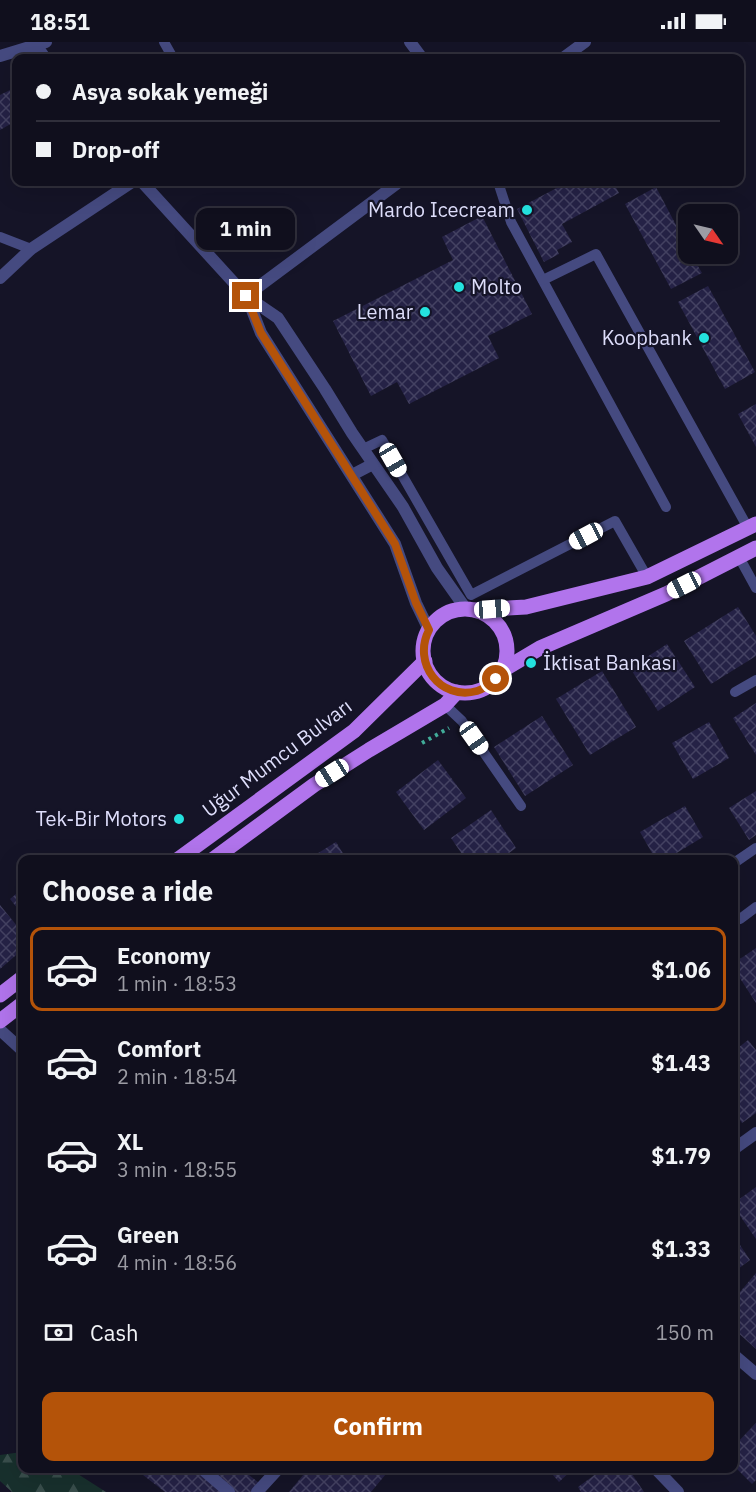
<!DOCTYPE html>
<meta charset="utf-8">
<style>
:root{--surface:#100f1d;--page:#191826;--text:#f1f3f6;--muted:#9c9ca4;--line:#302f3b;--accent:#b45309}
body{margin:0;font-family:"IBM Plex Sans",sans-serif;background:var(--page);color:var(--text);height:100vh;display:flex;flex-direction:column;font-size:22px;white-space:nowrap}
*{box-sizing:border-box;margin:0}
p{font-size:20px;color:var(--muted)}
.icon{flex:none;width:33px;height:33px;fill:none;stroke:currentColor;stroke-width:2;stroke-linecap:round;stroke-linejoin:round}
.map{position:relative;flex:1;overflow:hidden}
.panel{position:absolute;left:18px;top:813px;width:720px;height:618px;display:flex;flex-direction:column;background:var(--surface);border-radius:12px;box-shadow:0 6px 24px #0002,0 0 0 2px var(--line)}
.panel>*{flex:none}
.guide{position:absolute;left:12px;top:12px;width:732px;height:132px;border-radius:12px;box-shadow:0 6px 24px #0002,0 0 0 2px var(--line);display:grid;align-content:center;height:132px;padding:0 24px;background:var(--surface)}
.needle{width:39px;rotate:124deg}
.controls{position:absolute;left:678px;top:162px;display:grid;gap:12px}
.controls a{display:grid;place-items:center;width:60px;height:60px;border-radius:12px;background:var(--surface);box-shadow:0 6px 24px #0002,0 0 0 2px var(--line);font-size:30px}
.end{position:absolute;width:27px;height:27px;margin:-14px;border:8px solid #b45309;background:#fff;box-shadow:0 0 0 3px #fff}
.from{border-radius:50%}
.bubble{position:absolute;height:42px;border-radius:12px;background:var(--surface);box-shadow:0 6px 24px #0002,0 0 0 2px var(--line);font-size:20px;font-weight:700;line-height:42px;text-align:center}
.car{position:absolute;width:18px;height:36px;margin:-18px -9px;border-radius:8px;box-shadow:0 0 4px 2px #0007;background:linear-gradient(#fff 24%,#345 0 40%,#fff 0 76%,#345 0 86%,#fff 0)}
.guide b{display:flex;align-items:center;gap:21px;height:57px;font-size:22px}
.guide b+b{border-top:2px solid var(--line)}
.guide i{width:15px;height:15px;background:var(--text)}
ul{padding:0;list-style:none}
li{display:flex;align-items:center;gap:18px;height:84px;margin:0 12px 9px;padding:0 12px;border:3px solid transparent;border-radius:12px}
li div{flex:1}
li b{display:block;font-size:22px}
li em{font-style:normal;font-weight:700}
li.on{border-color:var(--accent)}
li>.icon{width:54px;height:54px;stroke-width:1.5}
h2{padding:0 24px;font-size:27px;line-height:72px}
.pay{display:flex;align-items:center;gap:15px;height:66px;padding:0 24px;font-size:22px}
.pay p{margin-inline-start:auto}
.button{display:flex;gap:12px;margin-top:auto;padding:12px 24px}
.button a{flex:1;height:69px;border-radius:12px;background:var(--accent);color:#fff;font-size:24px;font-weight:700;line-height:69px;text-align:center}
.status{display:flex;justify-content:space-between;align-items:center;height:42px;padding:0 30px;background:var(--surface);direction:ltr}
.status svg{height:16px;fill:currentColor}
.map>svg:first-child{display:block}
.forest{fill:url(#forest-firs)}
.building{fill:url(#building-cross-hatch)}
.lines{fill:none;stroke-linecap:round;stroke-linejoin:round}
.path{stroke:#41ac99;stroke-width:4;stroke-dasharray:3 4.5;stroke-linecap:butt}
.service{stroke:#454a80;stroke-width:10}
.minor{stroke:#454a80;stroke-width:12}
.tertiary{stroke:#454a80;stroke-width:12}
.primary{stroke:#b174ec;stroke-width:15}
.route{stroke:#b45309;stroke-width:8}
.poi-dot{fill:#24e1de;stroke:#151427;stroke-width:2}
.labels{text-anchor:middle;stroke-width:4.5;stroke-linejoin:round;paint-order:stroke}
.poi-label{font-size:20px;fill:#dedefb;stroke:#151427;text-anchor:end}
.street-label{font-size:20px;fill:#dedefb;stroke:#151427}
</style>
<div class="status"><b>18:51</b><svg viewBox="0 0 49 12"><path d="M0 12V9h3v3zM5 12V6h3v6zM10 12V3h3v9zM15 12V0h3v12zM26 1h20v11H26zM47 4h2v5h-2z"/></svg></div>
<div class="map">
<svg width="756" height="1450" viewBox="0 0 756 1450">
<defs>
<pattern id="forest-firs" width="22" height="20" patternUnits="userSpaceOnUse" patternTransform="scale(1.5)"><rect width="22" height="20" fill="#18302d"/><path d="M5 1l3.5 6h-7zM16 11l3.5 6h-7z" fill="#394e4c"/></pattern>
<pattern id="building-cross-hatch" width="8" height="8" patternUnits="userSpaceOnUse" patternTransform="scale(1.5)"><rect width="8" height="8" fill="#252246"/><path d="M0 0l8 8M0 8l8-8" fill="none" stroke="#444262"/></pattern>
</defs>
<rect width="100%" height="100%" fill="#151427"/>
<path class="forest" d="M22,1410V1426L70,1427L106,1450H12L0,1439V1413Z"/>
<g class="building">
<path d="M16,45V79L0,88V53Z"/>
<path d="M568,140H613L619,151L562,182L572,200L557,208L559,212L544,220L517,167Z"/>
<path d="M656,145L688,206V212H691L702,231L671,247L625,162Z"/>
<path d="M482,174L532,272L488,294L499,316L409,362L397,340L371,354L333,279L453,218L442,195Z"/>
<path d="M708,244L755,330L725,347L678,260Z"/>
<path d="M756,362V405L738,372Z"/>
<path d="M738,565L756,594V614L711,642L684,599Z"/>
<path d="M667,602L695,645L658,669L630,626Z"/>
<path d="M602,629L636,685L590,713L556,657Z"/>
<path d="M756,661V713L733,676Z"/>
<path d="M542,674L573,723L525,754L494,705Z"/>
<path d="M709,680L729,716L693,737L672,701Z"/>
<path d="M438,718L466,756L424,788L396,750Z"/>
<path d="M756,749V793L749,798L729,766Z"/>
<path d="M685,764L703,795L665,818H656L640,790Z"/>
<path d="M491,768L516,806L499,818H466L451,796Z"/>
<path d="M336,800L347,818H317L315,813Z"/>
<path d="M22,847V872L10,857Z"/>
<path d="M0,863L22,890V908L0,927Z"/>
<path d="M756,906V961L734,927V921Z"/>
<path d="M748,998L756,1008V1071L742,1081L734,1070V1009Z"/>
<path d="M756,1145V1197L734,1165V1161Z"/>
<path d="M734,1194L750,1218L734,1230Z"/>
<path d="M756,1231V1307L734,1287V1257Z"/>
<path d="M756,1381V1438L752,1442L734,1424V1404Z"/>
<path d="M134,1426H240L263,1444L258,1450H165Z"/>
<path d="M309,1426H391L371,1450H289Z"/>
<path d="M547,1426H574L559,1440Z"/>
<path d="M604,1426H628L644,1450H581L578,1445Z"/>
</g>
<g class="lines">
<path class="path" d="M422,701L449,686"/>
<g class="service">
<path d="M164,0L173,16"/>
<path d="M498,140L511,180L666,465"/>
<path d="M0,195L31,207"/>
<path d="M543,238L596,212L748,486"/>
<path d="M363,407L382,398L471,553L615,479L647,535"/>
<path d="M739,515L756,546"/>
<path d="M735,650L756,638"/>
<path d="M445,663L462,679L521,764"/>
<path d="M734,821L756,806"/>
<path d="M734,878L740,877L756,865"/>
</g>
<g class="minor">
<path d="M410,0L422,16"/>
<path d="M36,3L45,16"/>
<path d="M563,16L585,0"/>
<path d="M142,140L246,254L278,276L325,347L352,391L403,465L437,526L466,567"/>
<path d="M0,236L31,207L132,140"/>
<path d="M246,254L399,140"/>
<path d="M247,255L261,291L395,502L416,561L429,588"/>
<path d="M352,433L373,422"/>
<path d="M0,988L22,1008"/>
<path d="M734,1107L756,1091"/>
<path d="M734,1313L756,1332"/>
<path d="M201,1426L229,1450"/>
<path d="M655,1426L678,1450"/>
<path d="M257,1450L279,1426"/>
</g>
<path class="tertiary" d="M0,14L46,0"/>
<g class="primary">
<circle cx="465" cy="609" r="42"/>
<path d="M475,568L526,565L647,535L756,482"/>
<path d="M503,628L540,606L666,552L756,506"/>
<path d="M177,818L354,689L425,619"/>
<path d="M212,818L314,743L369,708L445,663L457,650"/>
<path d="M0,953L22,936"/>
<path d="M0,979L22,962"/>
</g>
</g>
<g class="lines">
<path class="route" d="M246,254L261,291L395,502L416,561L429,588C412,621 440,659 477,649C484,647 490,642 496,637"/>
</g>
<g class="poi-dot">
<circle cx="527" cy="168" r="6"/>
<circle cx="459" cy="245" r="6"/>
<circle cx="425" cy="270" r="6"/>
<circle cx="704" cy="296" r="6"/>
<circle cx="531" cy="621" r="6"/>
<circle cx="179" cy="777" r="6"/>
</g>
<g class="labels">
<g class="poi-label">
<text x="515" y="175">Mardo Icecream</text>
<text x="471" y="252" text-anchor="start">Molto</text>
<text x="413" y="277">Lemar</text>
<text x="692" y="303">Koopbank</text>
<text x="543" y="628" text-anchor="start">İktisat Bankası</text>
<text x="167" y="784">Tek-Bir Motors</text>
</g>
<g class="street-label">
<text transform="translate(277 716) rotate(-37)" y="7">Uğur Mumcu Bulvarı</text>
</g>
</g>
</svg>
<div class="controls">
<a><svg class="needle" viewBox="-14 -14 28 28"><path d="M0-13l5 13h-10z" fill="#e53935"/><path d="M0 13l5-13h-10z" fill="#9c9ca4"/></svg></a>
</div>
<i class="end from" style="left:496px;top:637px"></i>
<i class="end" style="left:246px;top:254px"></i>
<div class="bubble" style="left:196px;top:166px;width:99px">1 min</div>
<i class="car" style="left:393px;top:418px;rotate:150deg"></i>
<i class="car" style="left:586px;top:494px;rotate:242deg"></i>
<i class="car" style="left:684px;top:543px;rotate:243deg"></i>
<i class="car" style="left:492px;top:567px;rotate:86deg"></i>
<i class="car" style="left:474px;top:696px;rotate:145deg"></i>
<i class="car" style="left:332px;top:731px;rotate:238deg"></i>
<div class="guide">
<b><i class="from"></i>Asya sokak yemeği</b>
<b><i></i>Drop-off</b>
</div>
<section class="panel">
<h2>Choose a ride</h2>
<ul>
<li class="on"><svg class="icon" aria-label="car" viewBox="0 0 24 24"><path d="M5 17H2v-5l4-1 3-4h7l3 4 3 1v5h-3M9 17h6M6 11h13"/><circle cx="7" cy="17" r="2"/><circle cx="17" cy="17" r="2"/></svg><div><b>Economy</b><p>1 min · 18:53</p></div><em>$1.06</em></li>
<li><svg class="icon" aria-label="car" viewBox="0 0 24 24"><path d="M5 17H2v-5l4-1 3-4h7l3 4 3 1v5h-3M9 17h6M6 11h13"/><circle cx="7" cy="17" r="2"/><circle cx="17" cy="17" r="2"/></svg><div><b>Comfort</b><p>2 min · 18:54</p></div><em>$1.43</em></li>
<li><svg class="icon" aria-label="car" viewBox="0 0 24 24"><path d="M5 17H2v-5l4-1 3-4h7l3 4 3 1v5h-3M9 17h6M6 11h13"/><circle cx="7" cy="17" r="2"/><circle cx="17" cy="17" r="2"/></svg><div><b>XL</b><p>3 min · 18:55</p></div><em>$1.79</em></li>
<li><svg class="icon" aria-label="car" viewBox="0 0 24 24"><path d="M5 17H2v-5l4-1 3-4h7l3 4 3 1v5h-3M9 17h6M6 11h13"/><circle cx="7" cy="17" r="2"/><circle cx="17" cy="17" r="2"/></svg><div><b>Green</b><p>4 min · 18:56</p></div><em>$1.33</em></li>
</ul>
<div class="pay"><svg class="icon" aria-label="cash" viewBox="0 0 24 24"><path d="M3 7h18v10H3z"/><circle cx="12" cy="12" r="2"/></svg>Cash<p>150 m</p></div>
<div class="button"><a>Confirm</a></div>
</section>
</div>
